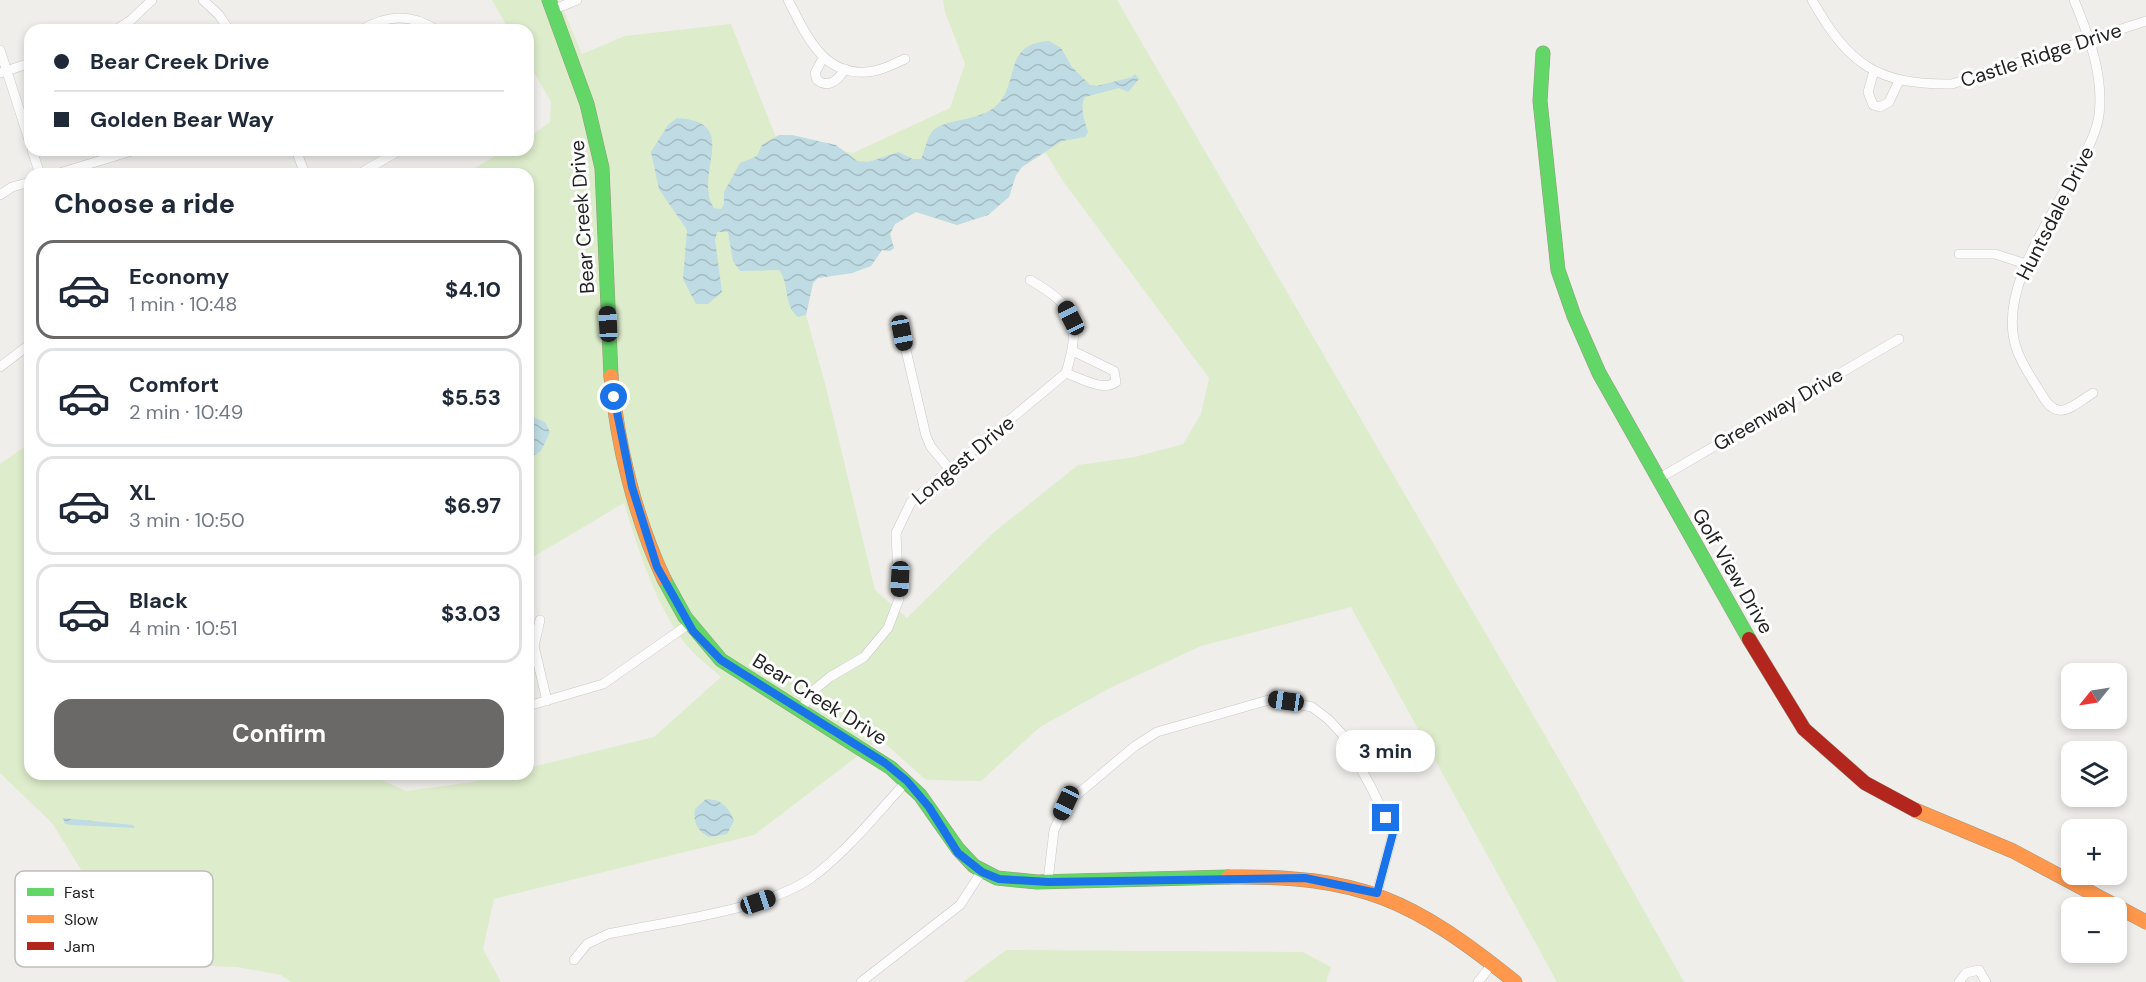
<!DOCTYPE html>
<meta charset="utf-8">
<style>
:root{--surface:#fff;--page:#f6f6f7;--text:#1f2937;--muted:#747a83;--line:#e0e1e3;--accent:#6a6968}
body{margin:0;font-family:"DM Sans",sans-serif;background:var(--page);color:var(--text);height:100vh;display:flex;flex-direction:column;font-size:22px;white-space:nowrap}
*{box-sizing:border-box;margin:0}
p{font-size:20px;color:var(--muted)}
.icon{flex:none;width:33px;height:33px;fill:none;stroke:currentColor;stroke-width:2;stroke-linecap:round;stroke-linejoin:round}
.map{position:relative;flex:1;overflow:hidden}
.drawer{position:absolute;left:24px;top:168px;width:510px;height:612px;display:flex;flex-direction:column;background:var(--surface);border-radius:18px;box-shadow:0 3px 9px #0003}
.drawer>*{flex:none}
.guide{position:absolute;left:24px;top:24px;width:510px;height:132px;border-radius:18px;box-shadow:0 3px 9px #0003;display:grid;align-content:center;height:132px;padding:0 30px;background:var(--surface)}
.needle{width:39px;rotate:240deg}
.fabs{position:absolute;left:2061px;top:663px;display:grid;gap:12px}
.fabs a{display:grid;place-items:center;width:66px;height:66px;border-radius:12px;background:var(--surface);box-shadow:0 3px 9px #0003;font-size:30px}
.end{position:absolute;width:27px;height:27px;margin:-14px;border:8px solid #1a73e8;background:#fff;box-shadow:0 0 0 3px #fff}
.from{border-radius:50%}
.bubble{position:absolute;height:42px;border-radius:18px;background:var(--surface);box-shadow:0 3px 9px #0003;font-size:20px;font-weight:700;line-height:42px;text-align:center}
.car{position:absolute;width:18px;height:36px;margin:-18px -9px;border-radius:8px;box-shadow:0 0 4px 2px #0007;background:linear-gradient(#222 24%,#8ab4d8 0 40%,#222 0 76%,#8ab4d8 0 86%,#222 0)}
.guide b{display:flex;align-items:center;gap:21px;height:57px;font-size:22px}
.guide b+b{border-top:2px solid var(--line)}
.guide i{width:15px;height:15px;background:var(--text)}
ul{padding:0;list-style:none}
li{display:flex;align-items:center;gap:18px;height:99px;margin:0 12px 9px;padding:0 18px;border:3px solid var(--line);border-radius:18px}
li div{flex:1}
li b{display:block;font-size:22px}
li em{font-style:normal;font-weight:700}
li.on{border-color:var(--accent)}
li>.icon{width:54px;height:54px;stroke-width:1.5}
h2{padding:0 30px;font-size:27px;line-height:72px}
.cta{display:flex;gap:12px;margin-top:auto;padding:12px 30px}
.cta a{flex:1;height:69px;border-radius:18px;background:var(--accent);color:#fff;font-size:24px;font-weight:700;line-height:69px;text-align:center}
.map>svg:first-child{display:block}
.grass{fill:#ddeccb;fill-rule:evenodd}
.water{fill:url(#water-waves)}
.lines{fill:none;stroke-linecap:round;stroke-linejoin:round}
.street-casing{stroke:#c9c8c7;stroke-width:10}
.fast-casing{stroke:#999a82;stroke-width:15}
.slow-casing{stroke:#999a82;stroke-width:15}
.jam-casing{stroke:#999a82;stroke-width:15}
.street{stroke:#fdfcfc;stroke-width:9}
.fast{stroke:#63d668;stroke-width:14}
.slow{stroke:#ff974d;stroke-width:14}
.jam{stroke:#b3261e;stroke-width:14}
.route{stroke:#1a73e8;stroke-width:8}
.labels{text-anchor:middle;stroke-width:6;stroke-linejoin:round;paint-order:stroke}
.street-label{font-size:20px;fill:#222;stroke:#fff}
.key{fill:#fff;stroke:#bdbdbd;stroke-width:1.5}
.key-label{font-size:16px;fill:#222}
</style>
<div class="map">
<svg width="2146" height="982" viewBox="0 0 2146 982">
<defs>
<pattern id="water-waves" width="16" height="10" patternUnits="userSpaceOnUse" patternTransform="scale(1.5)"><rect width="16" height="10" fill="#bfdbe3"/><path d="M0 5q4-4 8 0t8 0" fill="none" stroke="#a4bcc2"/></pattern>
</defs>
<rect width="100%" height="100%" fill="#f0eeeb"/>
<g class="grass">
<path d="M492,0H559L582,54L625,36L731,24L777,140L853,153L950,108L965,64L945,12L943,0H1117L1571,780L1684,982H1557L1351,607L1201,646L1110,688L1040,727L981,781L926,780L880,739L754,835L494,899L483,949L501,982H291L281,975L237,967L155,964L131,950L52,823L0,773V464L30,443V774H368L406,791L473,782L503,774H528V768L654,737L721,677C709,666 694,655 684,642C654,601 639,552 624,503L528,560V174H464L506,150H528V138L550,122L551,102L528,62V30H509ZM1045,152L1063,181L1209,378L1201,414L1183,444L1135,457L1078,465L993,533L907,618L875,590L827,391L806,315L813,283L818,278L852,273L871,266L882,250L890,251L894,248L890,234L895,224L916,212L957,225L988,215L1009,197L1016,175L1022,167Z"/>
<path d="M1006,950L1303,952L1331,967L1326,982H963Z"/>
</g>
<g class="water">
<path d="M1049,41L1061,48L1072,67L1090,85L1097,86L1132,77L1135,74L1139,79L1128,92L1119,88L1085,97C1079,107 1085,122 1088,132L1085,137L1062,141L1022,167L1016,175L1009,197L988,215L957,225L916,212L895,224L890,234L894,248L890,251L882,250L871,266L852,273L818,278L813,283L806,315L798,317C783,305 790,284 779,270L740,271L733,261L728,232H717L715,240L722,292L708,304H696L683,279L687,230L659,189L651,152L668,125L677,118C743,122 692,174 714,208L721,209L724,204V192L740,163L757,156L762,145L779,135H792L836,145L857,161L868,162L899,152L913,159H921C925,151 926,141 931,133C943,117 981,123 998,104C1020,80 1003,44 1049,41Z"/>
<path d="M533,417L545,422L550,432L541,451L528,459V418Z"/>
<path d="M706,799C722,799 729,808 734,821L727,834L709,837C697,831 693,822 695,809Z"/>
<path d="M63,818L133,825L135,828L73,825L65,824Z"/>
</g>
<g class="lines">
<g class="street-casing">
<g id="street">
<path d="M203,0L219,15L229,30"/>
<path d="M788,0C807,36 824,80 874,71C885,69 895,63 905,59"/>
<path d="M1812,0C1849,65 1877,85 1952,84L2146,21"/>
<path d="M2074,0C2089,36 2104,76 2099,115C2096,136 2084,155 2074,174C2049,221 1998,292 2016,347C2021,364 2033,380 2042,395C2058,424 2073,405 2093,393"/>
<path d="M552,10L577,0"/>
<path d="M116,30L131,20L152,0"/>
<path d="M361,30C387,15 411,13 436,30"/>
<path d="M0,50L30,143"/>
<path d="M823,58L815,73L817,80C829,89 838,80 845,69"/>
<path d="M1874,71L1868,92L1873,105L1880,107L1889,102L1899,81"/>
<path d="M0,73L30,63"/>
<path d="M32,150L40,174"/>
<path d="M296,150L305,174"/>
<path d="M56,174L135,150"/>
<path d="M359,174L400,150"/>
<path d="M0,195L12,187L30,182"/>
<path d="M1959,254H1995L2026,264"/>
<path d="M902,333L926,436L931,447L951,471"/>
<path d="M0,367L30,344"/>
<path d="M1066,373C1080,378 1103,392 1116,382L1114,371L1073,351"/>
<path d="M1658,479L1899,339"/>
<path d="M540,620L534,646L547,701"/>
<path d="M528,706L603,684L689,624"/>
<path d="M800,711L814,690L830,677L864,657L888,628L899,599L896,533L911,502L1066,373C1081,323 1076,306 1030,280"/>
<path d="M1048,881L1054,830L1067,803L1135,746L1157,732L1272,699L1312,707L1328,719L1342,734L1372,789L1393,833L1377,893"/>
<path d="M574,960L587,944L608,934C664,922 766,910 811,878C847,852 877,813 907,781"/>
<path d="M861,982L960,905L982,871"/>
<path d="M1478,982L1492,964"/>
<path d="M1959,982L1966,973L1979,970L1986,982"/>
</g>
</g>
<g class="fast-casing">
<g id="fast">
<path d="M549,0L587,104L602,168L611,376"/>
<path d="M1543,53L1540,101L1558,270L1574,316L1599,373L1749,639"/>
<path d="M664,579L685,617L721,660L891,768L920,795L958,849L974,866L997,878L1037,882L1228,877"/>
</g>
</g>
<g class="slow-casing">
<g id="slow">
<path d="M611,376C617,444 635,517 664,579"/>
<path d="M1915,810L2013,851L2146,922"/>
<path d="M1228,877C1361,875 1413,900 1515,982"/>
</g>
</g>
<g class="jam-casing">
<path id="jam" d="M1749,639L1804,729L1865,783L1915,810"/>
</g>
<use href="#street" class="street"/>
<use href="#fast" class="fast"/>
<use href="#slow" class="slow"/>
<use href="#jam" class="jam"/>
</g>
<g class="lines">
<path class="route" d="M614,397L632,487L657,567L693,631L721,660L885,763L907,781L929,807L958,853L982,872L999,879L1048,882L1305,878L1377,893L1393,833L1386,818"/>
</g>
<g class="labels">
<g class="street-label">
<text transform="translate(2041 55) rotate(-18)" y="7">Castle Ridge Drive</text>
<text transform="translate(2055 213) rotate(-63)" y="7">Huntsdale Drive</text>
<text transform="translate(582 217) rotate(-94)" y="7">Bear Creek Drive</text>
<text transform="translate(1778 409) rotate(-30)" y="7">Greenway Drive</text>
<text transform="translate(963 460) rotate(-40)" y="7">Longest Drive</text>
<text transform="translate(1733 571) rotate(60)" y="7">Golf View Drive</text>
<text transform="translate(820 699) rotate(32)" y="7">Bear Creek Drive</text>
</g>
</g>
<rect x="15" y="871" width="198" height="96" rx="9" class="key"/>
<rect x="27" y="888" width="27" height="8" fill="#63d668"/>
<rect x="27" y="915" width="27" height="8" fill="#ff974d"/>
<rect x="27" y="942" width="27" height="8" fill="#b3261e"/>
<g class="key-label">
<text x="64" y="898">Fast</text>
<text x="64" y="925">Slow</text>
<text x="64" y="952">Jam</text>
</g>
</svg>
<div class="fabs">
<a><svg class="needle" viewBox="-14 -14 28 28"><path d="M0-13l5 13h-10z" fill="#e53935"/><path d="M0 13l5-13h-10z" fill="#747a83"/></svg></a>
<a><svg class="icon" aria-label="layers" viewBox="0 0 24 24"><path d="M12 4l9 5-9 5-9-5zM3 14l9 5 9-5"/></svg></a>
<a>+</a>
<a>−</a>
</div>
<i class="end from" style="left:614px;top:397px"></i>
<i class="end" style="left:1386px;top:818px"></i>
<div class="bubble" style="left:1336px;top:730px;width:99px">3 min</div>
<i class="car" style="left:1071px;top:318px;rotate:333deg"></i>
<i class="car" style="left:608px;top:324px;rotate:357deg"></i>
<i class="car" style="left:902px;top:333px;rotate:169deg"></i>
<i class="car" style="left:900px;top:579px;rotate:183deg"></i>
<i class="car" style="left:1286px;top:701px;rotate:278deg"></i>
<i class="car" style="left:1066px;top:803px;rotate:205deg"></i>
<i class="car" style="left:758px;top:902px;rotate:71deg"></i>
<div class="guide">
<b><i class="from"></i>Bear Creek Drive</b>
<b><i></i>Golden Bear Way</b>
</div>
<section class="drawer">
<h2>Choose a ride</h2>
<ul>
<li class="on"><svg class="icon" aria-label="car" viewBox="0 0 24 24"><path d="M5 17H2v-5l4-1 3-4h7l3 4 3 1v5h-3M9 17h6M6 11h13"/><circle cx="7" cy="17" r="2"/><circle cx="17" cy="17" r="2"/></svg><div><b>Economy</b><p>1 min · 10:48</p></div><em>$4.10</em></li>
<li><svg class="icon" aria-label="car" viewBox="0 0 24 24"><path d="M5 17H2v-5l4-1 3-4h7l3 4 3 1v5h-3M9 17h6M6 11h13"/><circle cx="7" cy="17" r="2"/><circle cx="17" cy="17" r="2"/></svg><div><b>Comfort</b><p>2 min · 10:49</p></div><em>$5.53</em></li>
<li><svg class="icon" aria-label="car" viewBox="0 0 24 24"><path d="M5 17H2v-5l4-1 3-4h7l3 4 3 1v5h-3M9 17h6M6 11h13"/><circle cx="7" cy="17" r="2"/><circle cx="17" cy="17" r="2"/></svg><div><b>XL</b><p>3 min · 10:50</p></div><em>$6.97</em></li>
<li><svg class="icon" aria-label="car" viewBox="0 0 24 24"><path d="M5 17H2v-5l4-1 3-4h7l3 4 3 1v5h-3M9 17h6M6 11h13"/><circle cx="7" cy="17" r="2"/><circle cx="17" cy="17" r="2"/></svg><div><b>Black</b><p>4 min · 10:51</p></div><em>$3.03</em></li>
</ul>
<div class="cta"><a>Confirm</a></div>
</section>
</div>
